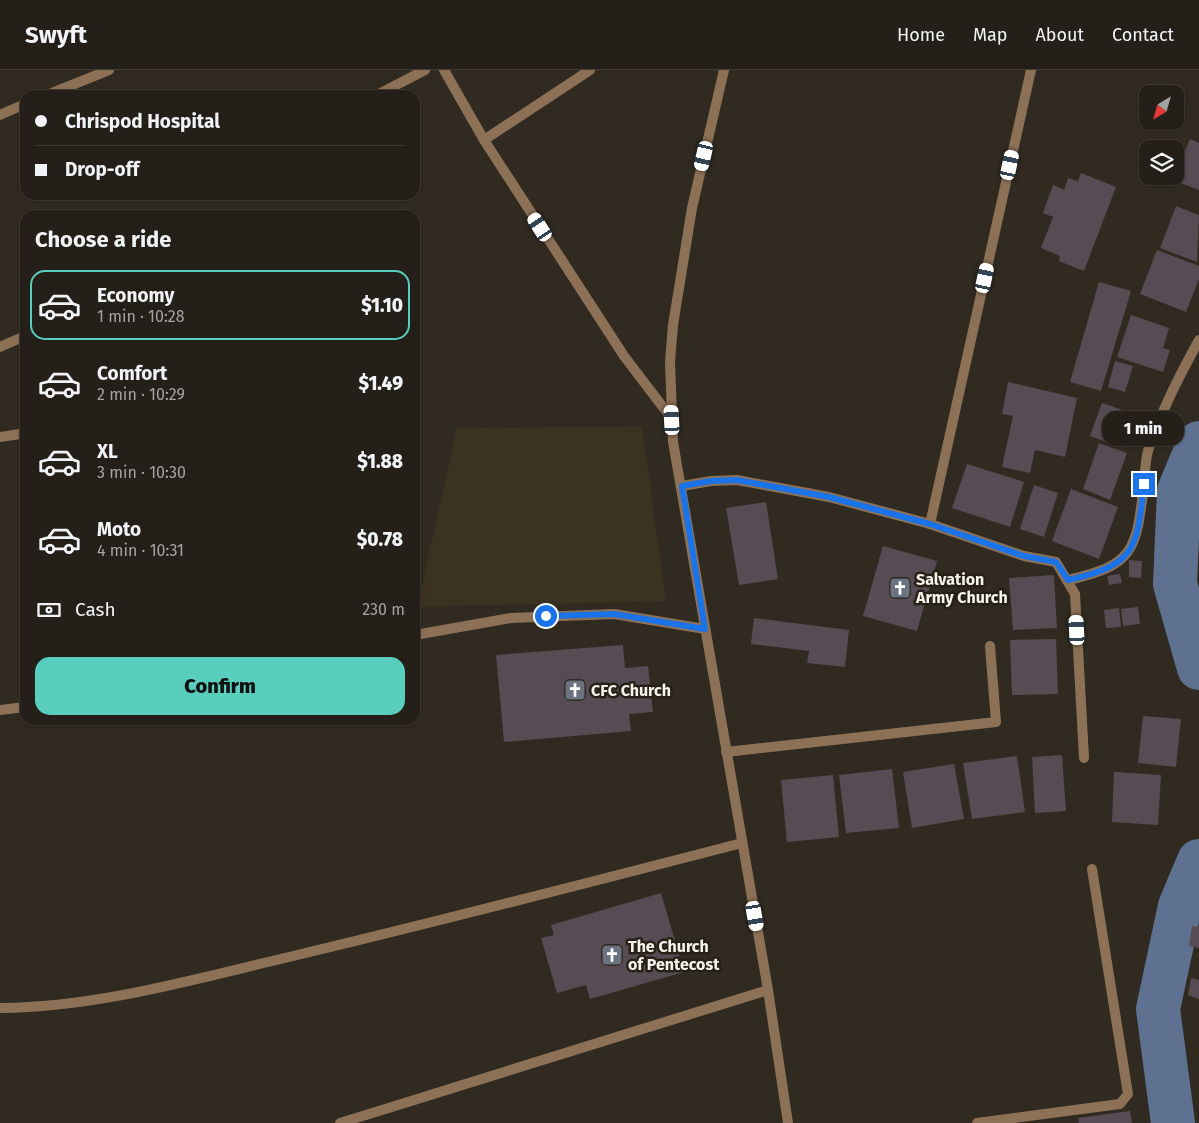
<!DOCTYPE html>
<meta charset="utf-8">
<style>
:root{--surface:#242019;--page:#2c2822;--text:#f1f3f6;--muted:#a3a3a2;--line:#413e38;--accent:#5acebd}
body{margin:0;font-family:"Fira Sans",sans-serif;background:var(--page);color:var(--text);height:100vh;display:flex;flex-direction:column;font-size:19px;white-space:nowrap}
*{box-sizing:border-box;margin:0}
p{font-size:16px;color:var(--muted)}
.icon{flex:none;width:28px;height:28px;fill:none;stroke:currentColor;stroke-width:2;stroke-linecap:round;stroke-linejoin:round}
.map{position:relative;flex:1;overflow:hidden}
.details{position:absolute;left:20px;top:140px;width:400px;height:515px;display:flex;flex-direction:column;background:var(--surface);border-radius:15px;box-shadow:0 1px 4px #0004,0 0 0 1px var(--line)}
.details>*{flex:none}
.hud{position:absolute;left:20px;top:20px;width:400px;height:110px;border-radius:15px;box-shadow:0 1px 4px #0004,0 0 0 1px var(--line);display:grid;align-content:center;height:110px;padding:0 15px;background:var(--surface)}
.needle{width:32px;rotate:217deg}
.buttons{position:absolute;left:1139px;top:15px;display:grid;gap:10px}
.buttons a{display:grid;place-items:center;width:45px;height:45px;border-radius:10px;background:var(--surface);box-shadow:0 1px 4px #0004,0 0 0 1px var(--line);font-size:25px}
.end{position:absolute;width:22px;height:22px;margin:-11px;border:6px solid #1a73e8;background:#fff;box-shadow:0 0 0 2px #fff}
.from{border-radius:50%}
.bubble{position:absolute;height:35px;border-radius:15px;background:var(--surface);box-shadow:0 1px 4px #0004,0 0 0 1px var(--line);font-size:16px;font-weight:800;line-height:35px;text-align:center}
.car{position:absolute;width:15px;height:30px;margin:-15px -8px;border-radius:6px;box-shadow:0 0 4px 1px #0007;background:linear-gradient(#fff 24%,#345 0 40%,#fff 0 76%,#345 0 86%,#fff 0)}
.hud b{display:flex;align-items:center;gap:18px;height:48px;font-size:19px}
.hud b+b{border-top:1px solid var(--line)}
.hud i{width:12px;height:12px;background:var(--text)}
ul{padding:0;list-style:none}
li{display:flex;align-items:center;gap:15px;height:70px;margin:0 10px 8px;padding:0 5px;border:2px solid transparent;border-radius:15px}
li div{flex:1}
li b{display:block;font-size:19px}
li em{font-style:normal;font-weight:800}
li.current{border-color:var(--accent)}
li>.icon{width:45px;height:45px;stroke-width:1.5}
h2{padding:0 15px;font-size:22px;line-height:60px}
.pay{display:flex;align-items:center;gap:12px;height:55px;padding:0 15px;font-size:19px}
.pay p{margin-inline-start:auto}
.button{display:flex;gap:10px;margin-top:auto;padding:10px 15px}
.button a{flex:1;height:58px;border-radius:15px;background:var(--accent);color:#111;font-size:20px;font-weight:800;line-height:58px;text-align:center}
header{display:flex;align-items:center;gap:30px;box-sizing:border-box;height:70px;padding:0 25px;background:var(--surface);border-bottom:1px solid var(--line)}
header strong{font-size:24px}
nav{display:flex;gap:28px;margin-inline-start:auto;font-size:18px}
.map>svg:first-child{display:block}
.built{fill:#3b3222}
.lines{fill:none;stroke-linecap:round;stroke-linejoin:round}
.river{stroke:#5e7191;stroke-width:44}
.building{fill:#574c53}
.service{stroke:#8c7157;stroke-width:10}
.minor{stroke:#8c7157;stroke-width:10}
.route{stroke:#1a73e8;stroke-width:6}
.labels{text-anchor:middle;stroke-width:5;stroke-linejoin:round;paint-order:stroke}
.poi-label{font-size:16px;font-weight:bold;fill:#f5f2eb;stroke:#262117;text-anchor:start}
</style>
<header>
<strong>Swyft</strong>
<nav><a>Home</a><a>Map</a><a>About</a><a>Contact</a></nav>
</header>
<div class="map">
<svg width="1199" height="1053" viewBox="0 0 1199 1053">
<rect width="100%" height="100%" fill="#302a21"/>
<path class="built" d="M642,356L666,531L417,537L457,358Z"/>
<g class="lines">
<g class="river">
<path d="M1199,373L1179,421L1175,514L1199,598"/>
<path d="M1173,1053L1158,939L1180,836L1199,791"/>
</g>
</g>
<g class="building">
<path d="M1190,69L1199,73V120L1173,110Z"/>
<path d="M1081,103L1116,117L1084,201L1059,191L1060,186L1041,178L1053,147L1043,143L1053,115L1064,120L1068,108L1078,111Z"/>
<path d="M1176,136L1199,145L1197,192L1160,178Z"/>
<path d="M1157,180L1199,196V209L1186,242L1140,224Z"/>
<path d="M1099,212L1131,221L1101,321L1070,312Z"/>
<path d="M1131,245L1169,258L1163,278L1170,280L1163,302L1117,287Z"/>
<path d="M1115,291L1133,296L1125,322L1108,317Z"/>
<path d="M1008,312L1077,328L1065,387L1035,380L1030,403L1002,397L1013,346L1002,344Z"/>
<path d="M1102,333L1134,344L1123,378L1090,366Z"/>
<path d="M1099,373L1127,383L1110,430L1083,419Z"/>
<path d="M967,394L1024,412L1010,457L952,438Z"/>
<path d="M1034,415L1058,423L1044,467L1020,459Z"/>
<path d="M1071,419L1118,437L1099,489L1052,471Z"/>
<path d="M766,432L778,509L739,515L726,438Z"/>
<path d="M883,476L937,491L917,561L863,546Z"/>
<path d="M1129,490L1142,491L1141,508L1129,507Z"/>
<path d="M1120,504L1122,513L1109,515L1107,506Z"/>
<path d="M1054,505L1057,558L1013,560L1009,508Z"/>
<path d="M1138,537L1140,554L1123,556L1121,539Z"/>
<path d="M1119,538L1121,557L1106,558L1104,540Z"/>
<path d="M754,548L849,560L845,597L807,593L809,581L751,574Z"/>
<path d="M1056,569L1058,624L1012,625L1010,570Z"/>
<path d="M623,575L625,598L648,596L653,642L629,644L631,661L504,672L496,585Z"/>
<path d="M1143,646L1181,649L1176,697L1138,693Z"/>
<path d="M1062,685L1066,741L1035,743L1032,687Z"/>
<path d="M1017,686L1025,742L972,749L963,693Z"/>
<path d="M954,694L964,749L912,758L903,702Z"/>
<path d="M892,699L899,758L846,763L839,705Z"/>
<path d="M1114,702L1161,705L1158,755L1112,752Z"/>
<path d="M833,705L839,767L787,772L781,710Z"/>
<path d="M661,823L684,902L590,929L586,915L557,923L541,868L554,865L551,855Z"/>
<path d="M1192,856L1199,857V878L1189,876Z"/>
<path d="M1191,908L1199,910V929L1188,925Z"/>
<path d="M1130,1041L1132,1053H1079L1078,1048Z"/>
</g>
<g class="lines">
<g class="service">
<path d="M484,70L590,0"/>
<path d="M0,277L25,266"/>
<path d="M0,367L20,364"/>
<path d="M726,682L996,652L990,576"/>
</g>
<g class="minor">
<path d="M444,0L484,70L624,286L672,349"/>
<path d="M724,0L692,138L673,255L670,292L673,372L768,920L788,1053"/>
<path d="M47,25L109,0"/>
<path d="M377,25L425,0"/>
<path d="M0,45L25,34"/>
<path d="M682,416L711,411L737,410L829,427L930,454L1024,486L1056,492L1075,524L1084,688"/>
<path d="M930,454L1031,0"/>
<path d="M1068,510C1135,495 1136,480 1144,415C1145,404 1145,392 1148,381C1160,343 1180,305 1199,270"/>
<path d="M415,565L511,548L614,544L705,559"/>
<path d="M0,640L25,637"/>
<path d="M0,938C99,937 194,909 289,887C441,851 591,812 742,773"/>
<path d="M340,1053L768,920"/>
<path d="M977,1053L1120,1034L1128,1024L1092,799"/>
</g>
</g>
<g class="lines">
<path class="route" d="M546,546L614,544L705,559L682,416L711,411L737,410L829,427L930,454L1024,486L1056,492L1068,510C1136,495 1137,479 1144,414"/>
</g>
<defs>
<g id="church-square" transform="scale(1.125)"><rect x="-9" y="-9" width="18" height="18" rx="4" fill="#6b7280" stroke="#262117"/><path d="M-1.2-6h2.4v3.5h3.3v2.4h-3.3V6h-2.4V-.1h-3.3v-2.4h3.3Z" fill="#fff"/></g>
</defs>
<g fill-rule="evenodd">
<use href="#church-square" x="900" y="518"/>
<use href="#church-square" x="575" y="620"/>
<use href="#church-square" x="612" y="885"/>
</g>
<g class="labels">
<g class="poi-label">
<text x="916" y="515">Salvation<tspan x="916" dy="18">Army Church</tspan></text>
<text x="591" y="626">CFC Church</text>
<text x="628" y="882">The Church<tspan x="628" dy="18">of Pentecost</tspan></text>
</g>
</g>
</svg>
<div class="buttons">
<a><svg class="needle" viewBox="-14 -14 28 28"><path d="M0-13l5 13h-10z" fill="#e53935"/><path d="M0 13l5-13h-10z" fill="#a3a3a2"/></svg></a>
<a><svg class="icon" aria-label="layers" viewBox="0 0 24 24"><path d="M12 4l9 5-9 5-9-5zM3 14l9 5 9-5"/></svg></a>
</div>
<i class="end from" style="left:546px;top:546px"></i>
<i class="end" style="left:1144px;top:414px"></i>
<div class="bubble" style="left:1102px;top:341px;width:82px">1 min</div>
<i class="car" style="left:704px;top:86px;rotate:193deg"></i>
<i class="car" style="left:1010px;top:95px;rotate:12deg"></i>
<i class="car" style="left:540px;top:157px;rotate:327deg"></i>
<i class="car" style="left:985px;top:208px;rotate:12deg"></i>
<i class="car" style="left:672px;top:350px;rotate:357deg"></i>
<i class="car" style="left:1077px;top:560px;rotate:357deg"></i>
<i class="car" style="left:755px;top:846px;rotate:170deg"></i>
<div class="hud">
<b><i class="from"></i>Chrispod Hospital</b>
<b><i></i>Drop-off</b>
</div>
<section class="details">
<h2>Choose a ride</h2>
<ul>
<li class="current"><svg class="icon" aria-label="car" viewBox="0 0 24 24"><path d="M5 17H2v-5l4-1 3-4h7l3 4 3 1v5h-3M9 17h6M6 11h13"/><circle cx="7" cy="17" r="2"/><circle cx="17" cy="17" r="2"/></svg><div><b>Economy</b><p>1 min · 10:28</p></div><em>$1.10</em></li>
<li><svg class="icon" aria-label="car" viewBox="0 0 24 24"><path d="M5 17H2v-5l4-1 3-4h7l3 4 3 1v5h-3M9 17h6M6 11h13"/><circle cx="7" cy="17" r="2"/><circle cx="17" cy="17" r="2"/></svg><div><b>Comfort</b><p>2 min · 10:29</p></div><em>$1.49</em></li>
<li><svg class="icon" aria-label="car" viewBox="0 0 24 24"><path d="M5 17H2v-5l4-1 3-4h7l3 4 3 1v5h-3M9 17h6M6 11h13"/><circle cx="7" cy="17" r="2"/><circle cx="17" cy="17" r="2"/></svg><div><b>XL</b><p>3 min · 10:30</p></div><em>$1.88</em></li>
<li><svg class="icon" aria-label="car" viewBox="0 0 24 24"><path d="M5 17H2v-5l4-1 3-4h7l3 4 3 1v5h-3M9 17h6M6 11h13"/><circle cx="7" cy="17" r="2"/><circle cx="17" cy="17" r="2"/></svg><div><b>Moto</b><p>4 min · 10:31</p></div><em>$0.78</em></li>
</ul>
<div class="pay"><svg class="icon" aria-label="cash" viewBox="0 0 24 24"><path d="M3 7h18v10H3z"/><circle cx="12" cy="12" r="2"/></svg>Cash<p>230 m</p></div>
<div class="button"><a>Confirm</a></div>
</section>
</div>
